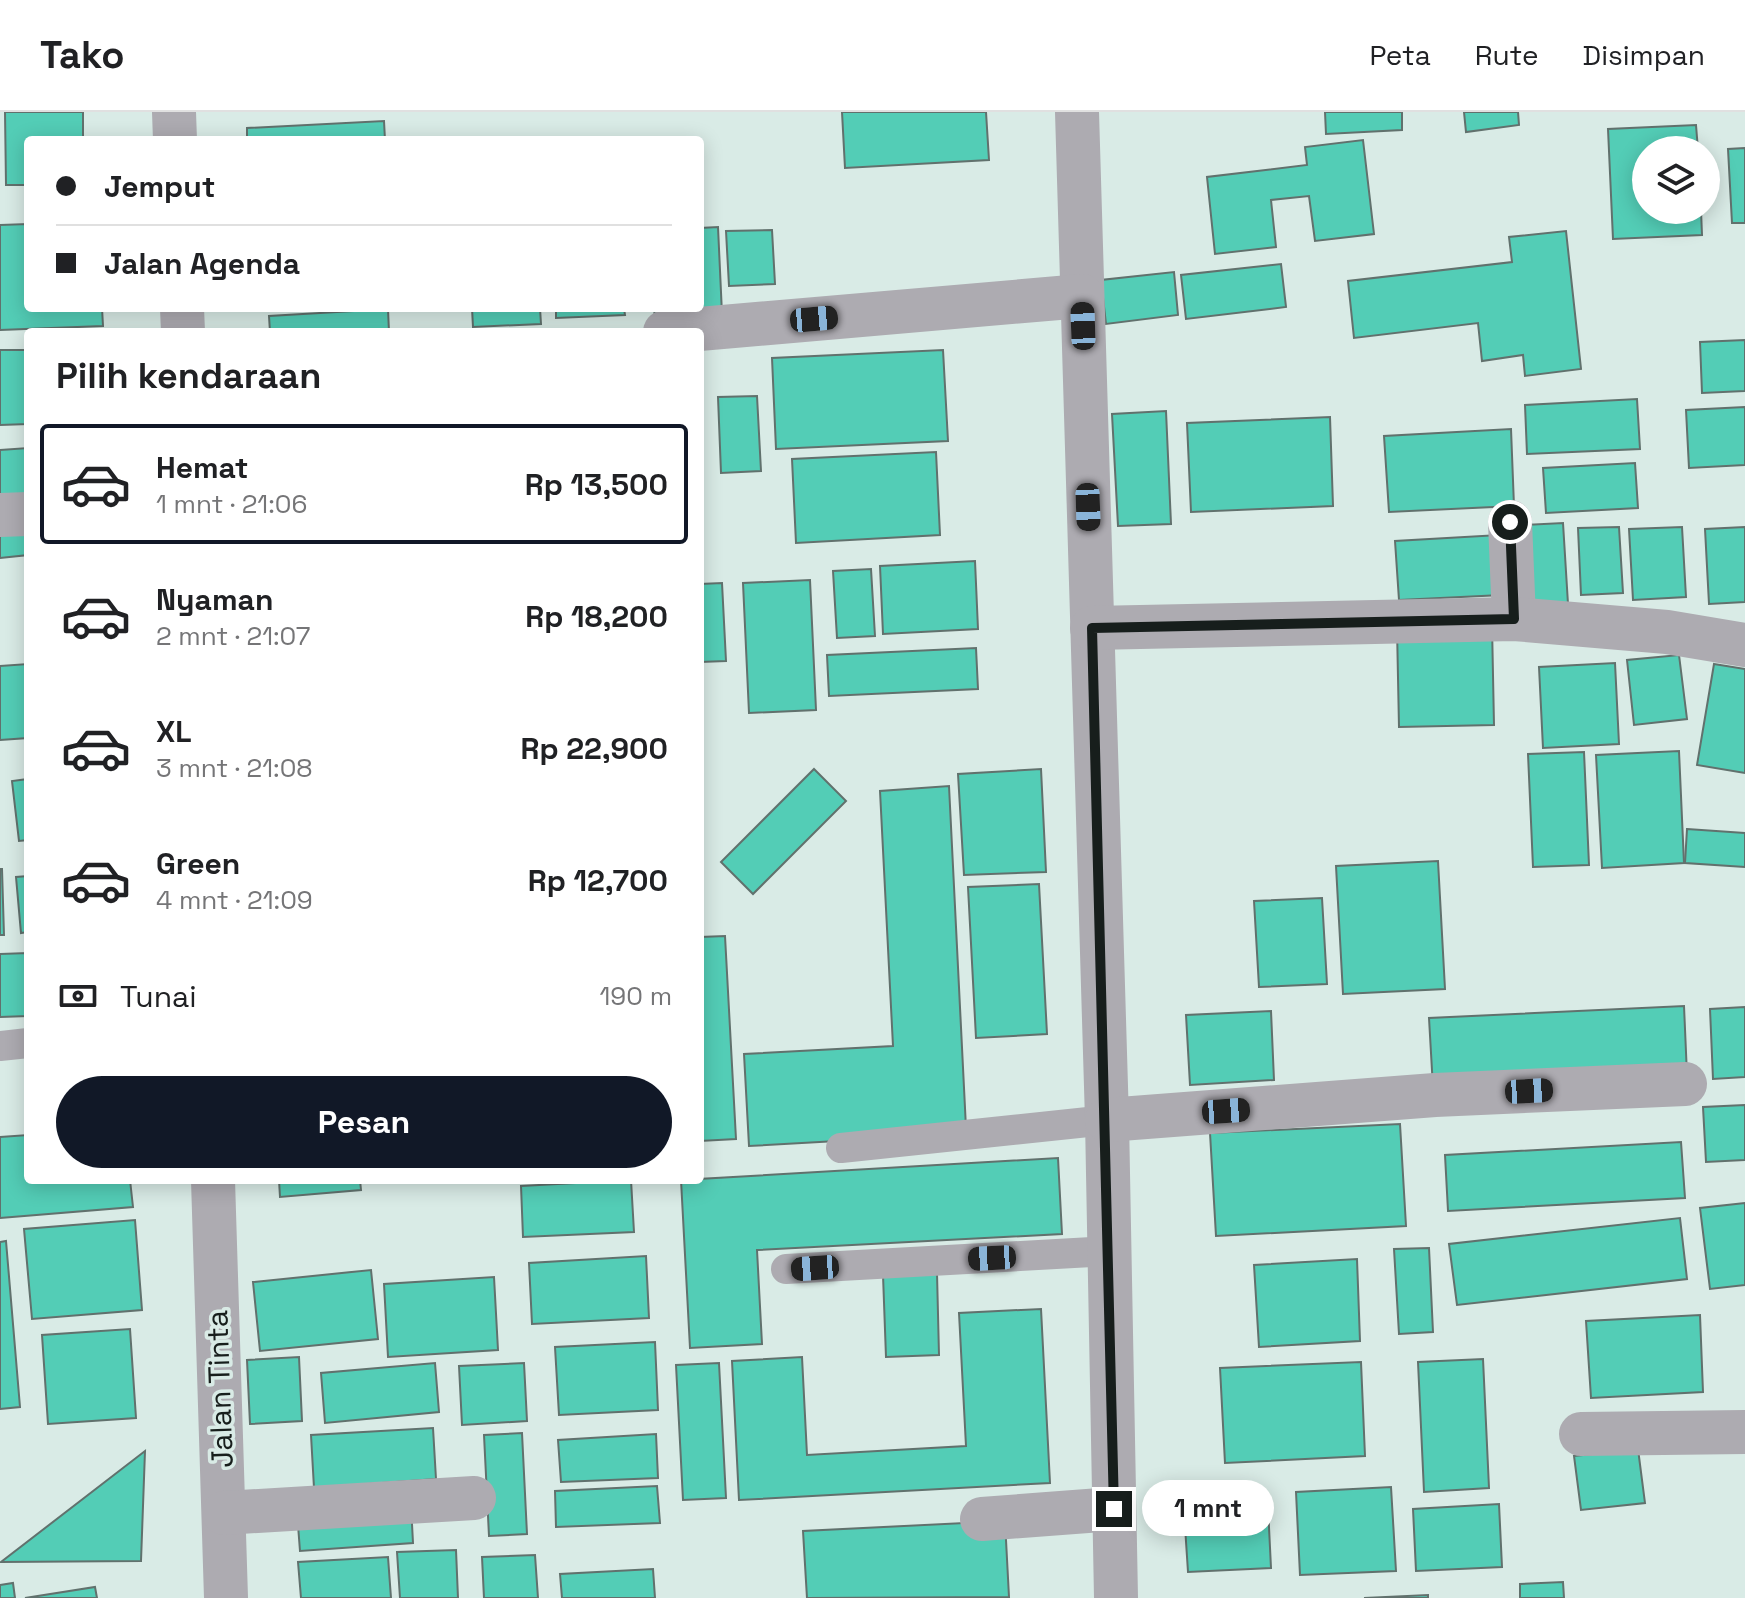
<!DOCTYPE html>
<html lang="id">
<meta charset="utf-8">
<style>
:root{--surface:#fff;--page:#f6f6f6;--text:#202124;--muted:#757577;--line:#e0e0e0;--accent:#111827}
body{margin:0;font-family:"Space Grotesk",sans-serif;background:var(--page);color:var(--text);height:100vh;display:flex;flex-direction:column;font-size:30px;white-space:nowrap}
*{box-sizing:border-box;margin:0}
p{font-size:26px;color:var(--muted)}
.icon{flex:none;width:44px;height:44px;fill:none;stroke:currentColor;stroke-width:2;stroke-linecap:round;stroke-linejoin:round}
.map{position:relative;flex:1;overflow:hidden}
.panel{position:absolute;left:24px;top:216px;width:680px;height:856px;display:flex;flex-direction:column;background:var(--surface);border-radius:8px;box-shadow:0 4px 20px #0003}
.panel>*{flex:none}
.banner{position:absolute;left:24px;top:24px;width:680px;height:176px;border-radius:8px;box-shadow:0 4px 20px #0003;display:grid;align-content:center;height:176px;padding:0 32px;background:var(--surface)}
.buttons{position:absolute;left:1632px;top:24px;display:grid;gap:16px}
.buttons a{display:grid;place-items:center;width:88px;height:88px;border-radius:50%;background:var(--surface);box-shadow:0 4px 20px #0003;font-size:40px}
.end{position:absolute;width:36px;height:36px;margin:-18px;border:10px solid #171e1c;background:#fff;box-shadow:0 0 0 4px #fff}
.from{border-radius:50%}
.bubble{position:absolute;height:56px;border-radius:28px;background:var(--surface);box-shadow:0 4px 20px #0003;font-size:26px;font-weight:700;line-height:56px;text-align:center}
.car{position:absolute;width:24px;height:48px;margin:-24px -12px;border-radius:10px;box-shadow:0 0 6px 2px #0007;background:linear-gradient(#222 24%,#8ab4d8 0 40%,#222 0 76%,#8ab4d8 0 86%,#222 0)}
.banner b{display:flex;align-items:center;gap:28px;height:76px;font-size:30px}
.banner b+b{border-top:2px solid var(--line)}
.banner i{width:20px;height:20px;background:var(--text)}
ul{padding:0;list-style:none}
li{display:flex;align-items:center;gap:24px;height:120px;margin:0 16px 12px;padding:0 16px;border:4px solid transparent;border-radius:8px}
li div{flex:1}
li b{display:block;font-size:30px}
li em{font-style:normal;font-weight:700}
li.active{border-color:var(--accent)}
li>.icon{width:72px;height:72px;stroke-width:1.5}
h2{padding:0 32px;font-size:36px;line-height:96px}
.pay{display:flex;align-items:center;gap:20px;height:88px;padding:0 32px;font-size:30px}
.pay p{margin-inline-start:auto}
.cta{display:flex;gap:16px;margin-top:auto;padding:16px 32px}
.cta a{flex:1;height:92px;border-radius:48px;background:var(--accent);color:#fff;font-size:32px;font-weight:700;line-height:92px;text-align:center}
header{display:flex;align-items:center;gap:48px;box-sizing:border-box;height:112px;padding:0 40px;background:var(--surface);border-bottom:2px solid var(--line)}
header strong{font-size:38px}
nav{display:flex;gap:44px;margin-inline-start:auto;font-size:28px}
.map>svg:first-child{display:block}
.building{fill:#53cdb6;stroke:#61716d;stroke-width:2}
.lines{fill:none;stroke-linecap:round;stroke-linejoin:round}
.service{stroke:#adabb1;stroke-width:30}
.minor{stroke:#adabb1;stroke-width:44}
.route{stroke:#171e1c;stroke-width:10}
.labels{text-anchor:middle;stroke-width:7;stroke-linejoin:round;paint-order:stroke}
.street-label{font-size:30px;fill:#171e1c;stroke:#d9ebe6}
</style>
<header>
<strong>Tako</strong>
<nav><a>Peta</a><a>Rute</a><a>Disimpan</a></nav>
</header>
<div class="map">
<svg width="1745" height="1486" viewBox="0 0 1745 1486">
<rect width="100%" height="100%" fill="#d9ebe6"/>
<g class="building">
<path d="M5,0H83V28H28V73H6Z"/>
<path d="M842,0H986L989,48L845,56Z"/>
<path d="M1325,0H1402V18L1326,22Z"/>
<path d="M1464,0H1518L1519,13L1466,20Z"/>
<path d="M384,9L385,28H247V16Z"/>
<path d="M1696,13L1698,38H1646V98H1701L1702,123L1613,127L1608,17Z"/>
<path d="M1363,28L1374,122L1315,129L1309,84L1271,88L1276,135L1215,142L1207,65L1307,53L1305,35Z"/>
<path d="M1745,36V111H1732L1728,37Z"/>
<path d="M28,112V196H102L103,214L0,218V113Z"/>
<path d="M718,115L722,202L655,206L654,196H700V116Z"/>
<path d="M772,118L775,172L729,174L726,119Z"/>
<path d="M1566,119L1581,257L1525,264L1523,243L1482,249L1478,211L1354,226L1348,169L1512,150L1509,125Z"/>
<path d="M1281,152L1286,195L1186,207L1181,163Z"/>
<path d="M1174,160L1178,203L1106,212L1101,168Z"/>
<path d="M472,196H540L541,212L473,215Z"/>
<path d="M556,196H624L625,203L556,206Z"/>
<path d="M388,197L389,220H270L269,204Z"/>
<path d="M1745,228V279L1702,281L1700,230Z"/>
<path d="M0,238H28V312L0,313Z"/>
<path d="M943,238L948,329L776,337L772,246Z"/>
<path d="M757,284L761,359L721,361L718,285Z"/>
<path d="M1637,287L1640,337L1527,342L1525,293Z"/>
<path d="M1745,295V353L1689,356L1686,298Z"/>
<path d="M1166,299L1171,412L1118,414L1112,302Z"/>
<path d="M1330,305L1333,394L1191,400L1187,311Z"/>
<path d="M1511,317L1514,394L1389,400L1384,324Z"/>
<path d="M28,336V384L0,386V338Z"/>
<path d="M936,340L940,423L796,431L792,347Z"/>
<path d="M1635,351L1638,396L1546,401L1543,356Z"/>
<path d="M1563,411L1568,492L1526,494L1523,413Z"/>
<path d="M28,414V443L0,446V417Z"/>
<path d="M1619,415L1623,481L1581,483L1578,416Z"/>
<path d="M1682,415L1686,485L1633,488L1629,417Z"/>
<path d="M1745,415V490L1709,492L1705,417Z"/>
<path d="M1499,423L1502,483L1399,488L1395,429Z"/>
<path d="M975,449L978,517L883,522L880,454Z"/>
<path d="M871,457L875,524L837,526L833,459Z"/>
<path d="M810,468L816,598L749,601L743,471Z"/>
<path d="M722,471L726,549L700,550V472Z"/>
<path d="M1492,513L1494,613L1399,615L1397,516Z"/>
<path d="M976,536L978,577L829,584L827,543Z"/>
<path d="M1679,543L1687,607L1634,613L1627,548Z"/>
<path d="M1615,551L1619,632L1543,636L1539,555Z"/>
<path d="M28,552V626L0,628V554Z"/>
<path d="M1714,552L1745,557V661L1697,653Z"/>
<path d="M1679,639L1684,751L1602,756L1596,643Z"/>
<path d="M1584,640L1589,753L1533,755L1528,642Z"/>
<path d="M814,657L846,689L753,782L721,750Z"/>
<path d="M1041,657L1046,760L964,763L958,662Z"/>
<path d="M28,667V728L19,729L12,669Z"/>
<path d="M949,674L966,1016L926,1024L749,1034L744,942L893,934L880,679Z"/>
<path d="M1687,717L1745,721V755L1685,751Z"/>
<path d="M1438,749L1445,877L1343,882L1336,754Z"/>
<path d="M0,757H2L4,823H0Z"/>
<path d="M28,764V820L21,821L16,765Z"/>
<path d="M1039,772L1047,922L976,926L968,775Z"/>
<path d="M1322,786L1327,872L1259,875L1254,789Z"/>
<path d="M725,824L736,1027L700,1029V825Z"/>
<path d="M28,841V904L0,905V842Z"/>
<path d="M1684,894L1687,963L1433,976L1429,906Z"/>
<path d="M1745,895V965L1713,967L1710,897Z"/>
<path d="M1271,899L1274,968L1190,973L1186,903Z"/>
<path d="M1745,993V1048L1706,1050L1703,995Z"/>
<path d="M1400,1012L1406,1114L1216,1124L1210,1021Z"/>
<path d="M28,1023V1068H130L133,1095L0,1106V1025Z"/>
<path d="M1681,1030L1685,1086L1448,1099L1445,1043Z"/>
<path d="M1058,1046L1062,1122L757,1138L762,1232L690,1236L681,1068Z"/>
<path d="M279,1068H360L361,1078L280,1085Z"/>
<path d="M631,1068L634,1120L523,1125L521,1074Z"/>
<path d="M1745,1091V1173L1710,1177L1700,1096Z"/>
<path d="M1680,1106L1687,1167L1457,1193L1449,1132Z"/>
<path d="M135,1108L142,1198L32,1207L24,1117Z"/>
<path d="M6,1129L20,1295L0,1297V1130Z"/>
<path d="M1429,1136L1433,1220L1399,1222L1394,1137Z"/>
<path d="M646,1144L649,1206L532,1212L529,1151Z"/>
<path d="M1357,1147L1360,1229L1259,1235L1254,1153Z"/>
<path d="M371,1158L378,1227L260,1239L253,1170Z"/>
<path d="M937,1161L939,1243L886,1245L883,1163Z"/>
<path d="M494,1165L498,1238L388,1245L384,1172Z"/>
<path d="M1041,1197L1050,1371L739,1388L732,1249L802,1245L807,1343L966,1334L959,1201Z"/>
<path d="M1700,1203L1703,1280L1591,1286L1586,1209Z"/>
<path d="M130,1217L136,1306L48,1312L42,1223Z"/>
<path d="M655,1230L658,1298L559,1303L555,1235Z"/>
<path d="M299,1245L302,1309L250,1312L247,1248Z"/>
<path d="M1483,1247L1489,1376L1424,1380L1418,1250Z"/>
<path d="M1361,1250L1365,1344L1225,1351L1220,1256Z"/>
<path d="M435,1251L439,1300L325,1311L321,1261Z"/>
<path d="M524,1251L527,1309L462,1313L459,1254Z"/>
<path d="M719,1251L726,1386L683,1388L676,1253Z"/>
<path d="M433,1316L436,1367L314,1376L311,1323Z"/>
<path d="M522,1321L527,1422L489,1424L484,1323Z"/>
<path d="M656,1322L658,1366L561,1370L558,1328Z"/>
<path d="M1638,1337L1645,1391L1581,1398L1574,1344Z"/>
<path d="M145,1339L141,1449L1,1450Z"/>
<path d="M657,1374L660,1411L556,1415L555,1379Z"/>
<path d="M1391,1375L1396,1459L1300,1463L1296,1380Z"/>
<path d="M1499,1392L1502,1455L1416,1459L1413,1397Z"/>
<path d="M411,1393L413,1431L300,1439L297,1400Z"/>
<path d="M1268,1395L1271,1456L1188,1460L1184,1399Z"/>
<path d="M1005,1409L1009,1485L807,1486L803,1419Z"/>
<path d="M456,1438L458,1486H400L397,1440Z"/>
<path d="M535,1443L538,1486H484L482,1445Z"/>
<path d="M388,1445L391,1486H301L298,1450Z"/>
<path d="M653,1457L655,1486H562L560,1462Z"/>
<path d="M1563,1470L1564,1486H1520V1472Z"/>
<path d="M13,1471L15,1486H0V1473Z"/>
<path d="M95,1475L97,1486H25Z"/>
<path d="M1428,1483V1486H1364Z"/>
</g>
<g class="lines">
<g class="service">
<path d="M0,934L28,931"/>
<path d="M841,1036L1107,1008"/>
<path d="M786,1157L1110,1139"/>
</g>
<g class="minor">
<path d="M174,0L175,28"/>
<path d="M1077,0L1107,1008L1116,1486"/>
<path d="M182,196L183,220"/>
<path d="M665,220L1082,184"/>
<path d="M0,403L28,402"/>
<path d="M1510,410L1514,507"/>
<path d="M1092,516L1514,507L1667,520L1745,533"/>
<path d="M1107,1008L1435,983L1685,972"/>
<path d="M213,1068L226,1486"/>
<path d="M1581,1322L1745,1320"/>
<path d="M224,1401L474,1386"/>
<path d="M982,1407L1114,1397"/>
</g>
</g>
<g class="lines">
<path class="route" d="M1114,1397L1092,516L1514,507L1510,410"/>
</g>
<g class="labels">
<g class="street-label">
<text transform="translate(220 1277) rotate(-92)" y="10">Jalan Tinta</text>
</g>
</g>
</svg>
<div class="buttons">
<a><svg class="icon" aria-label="layers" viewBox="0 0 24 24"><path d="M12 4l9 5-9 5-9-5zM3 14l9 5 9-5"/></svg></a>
</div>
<i class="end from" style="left:1510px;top:410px"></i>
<i class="end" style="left:1114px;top:1397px"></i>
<div class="bubble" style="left:1142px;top:1368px;width:132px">1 mnt</div>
<i class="car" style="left:814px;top:207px;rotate:85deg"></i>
<i class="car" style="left:1083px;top:214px;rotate:358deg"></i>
<i class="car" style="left:1088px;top:395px;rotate:178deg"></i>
<i class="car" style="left:1529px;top:979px;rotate:87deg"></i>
<i class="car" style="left:1226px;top:999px;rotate:86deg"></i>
<i class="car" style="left:992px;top:1146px;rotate:267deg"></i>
<i class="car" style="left:815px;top:1156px;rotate:266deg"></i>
<div class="banner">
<b><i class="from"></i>Jemput</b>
<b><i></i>Jalan Agenda</b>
</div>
<section class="panel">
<h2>Pilih kendaraan</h2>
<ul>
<li class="active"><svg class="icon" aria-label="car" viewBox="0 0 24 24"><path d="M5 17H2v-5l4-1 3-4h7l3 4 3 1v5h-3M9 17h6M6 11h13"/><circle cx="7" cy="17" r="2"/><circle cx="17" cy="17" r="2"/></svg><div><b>Hemat</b><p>1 mnt · 21:06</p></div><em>Rp 13,500</em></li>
<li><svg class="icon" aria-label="car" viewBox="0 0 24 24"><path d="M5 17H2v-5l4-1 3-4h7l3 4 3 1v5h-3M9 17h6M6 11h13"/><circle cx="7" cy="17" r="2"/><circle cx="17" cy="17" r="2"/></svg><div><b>Nyaman</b><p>2 mnt · 21:07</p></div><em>Rp 18,200</em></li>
<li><svg class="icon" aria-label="car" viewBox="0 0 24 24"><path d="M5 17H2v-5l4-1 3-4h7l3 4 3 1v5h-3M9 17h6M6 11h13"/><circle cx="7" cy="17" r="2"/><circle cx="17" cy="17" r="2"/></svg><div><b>XL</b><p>3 mnt · 21:08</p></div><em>Rp 22,900</em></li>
<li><svg class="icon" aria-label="car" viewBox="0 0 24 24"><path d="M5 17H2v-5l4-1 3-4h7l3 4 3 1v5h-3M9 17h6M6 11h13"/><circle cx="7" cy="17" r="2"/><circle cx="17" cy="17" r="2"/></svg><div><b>Green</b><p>4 mnt · 21:09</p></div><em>Rp 12,700</em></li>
</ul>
<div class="pay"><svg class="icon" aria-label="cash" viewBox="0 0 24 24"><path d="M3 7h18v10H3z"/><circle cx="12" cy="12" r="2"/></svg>Tunai<p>190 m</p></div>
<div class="cta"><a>Pesan</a></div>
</section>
</div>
